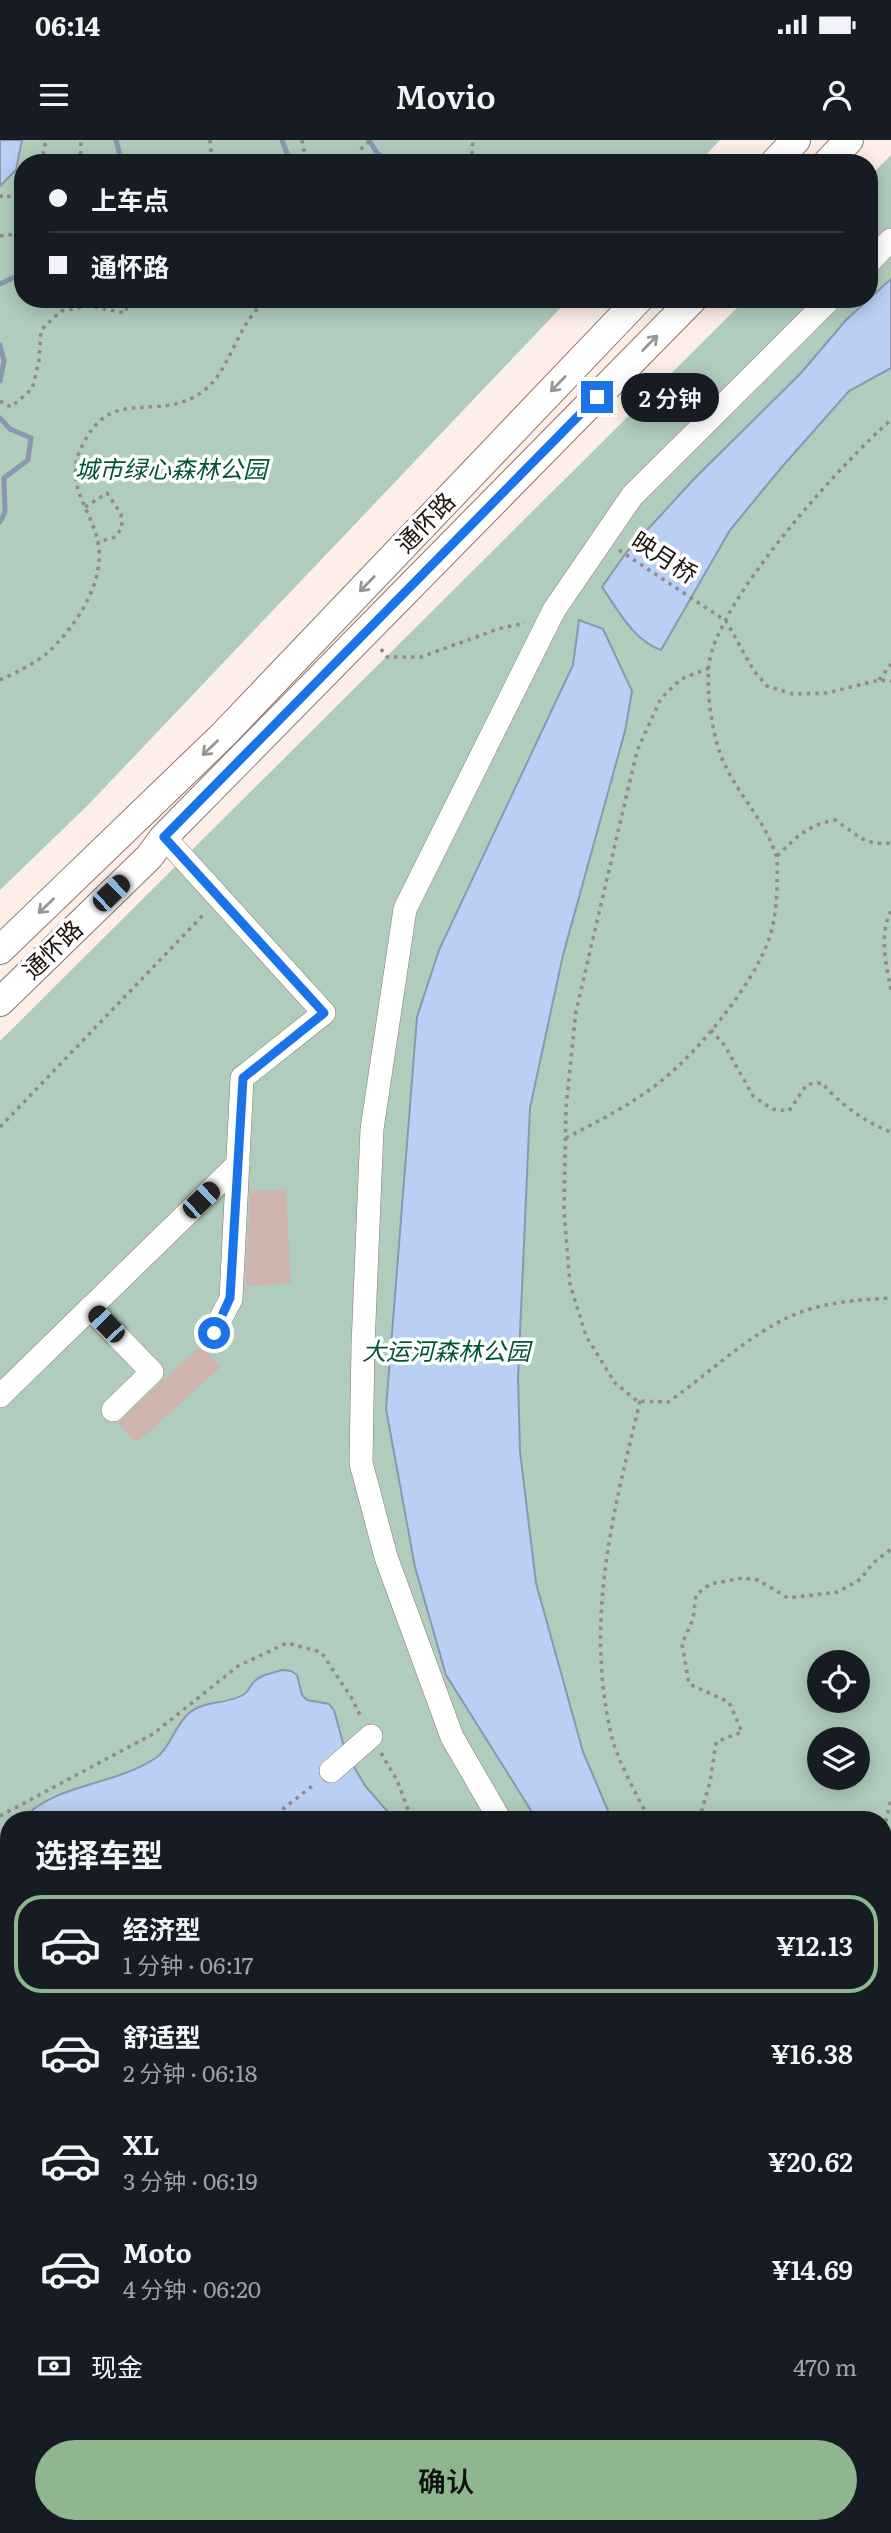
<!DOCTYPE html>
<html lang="zh">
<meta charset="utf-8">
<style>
:root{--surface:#171b24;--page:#20242c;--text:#f1f3f6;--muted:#9ea1a6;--line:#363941;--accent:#8eb68f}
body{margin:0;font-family:Literata,"Noto Sans SC",serif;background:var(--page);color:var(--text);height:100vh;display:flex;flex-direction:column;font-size:26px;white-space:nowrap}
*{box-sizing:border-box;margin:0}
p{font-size:23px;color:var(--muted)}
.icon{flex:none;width:38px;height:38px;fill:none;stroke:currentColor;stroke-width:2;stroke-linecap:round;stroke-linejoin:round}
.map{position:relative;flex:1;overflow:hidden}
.details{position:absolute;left:0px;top:1671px;width:892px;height:723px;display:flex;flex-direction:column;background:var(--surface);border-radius:28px 28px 0 0;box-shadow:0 4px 18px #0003}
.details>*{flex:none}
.top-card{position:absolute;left:14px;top:14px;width:864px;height:154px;border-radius:28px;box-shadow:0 4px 18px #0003;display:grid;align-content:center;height:154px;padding:0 35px;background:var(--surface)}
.fabs{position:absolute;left:807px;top:1510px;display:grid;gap:14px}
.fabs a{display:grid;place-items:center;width:63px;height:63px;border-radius:50%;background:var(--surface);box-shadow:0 4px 18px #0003;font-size:35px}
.end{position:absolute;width:32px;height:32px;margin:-16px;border:9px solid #1a73e8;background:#fff;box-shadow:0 0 0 4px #fff}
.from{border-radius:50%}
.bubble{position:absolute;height:49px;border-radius:24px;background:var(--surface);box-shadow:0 4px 18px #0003;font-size:23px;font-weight:600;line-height:49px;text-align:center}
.car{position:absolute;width:21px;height:42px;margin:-21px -10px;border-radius:9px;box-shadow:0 0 5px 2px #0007;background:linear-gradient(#222 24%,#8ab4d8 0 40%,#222 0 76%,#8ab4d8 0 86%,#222 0)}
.top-card b{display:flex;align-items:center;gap:24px;height:66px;font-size:26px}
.top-card b+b{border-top:2px solid var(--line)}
.top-card i{width:18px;height:18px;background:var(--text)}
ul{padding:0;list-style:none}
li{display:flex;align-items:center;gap:21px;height:98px;margin:0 14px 10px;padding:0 21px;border:4px solid transparent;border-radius:28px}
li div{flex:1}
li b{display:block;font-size:26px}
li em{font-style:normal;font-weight:600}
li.current{border-color:var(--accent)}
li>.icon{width:63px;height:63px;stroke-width:1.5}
h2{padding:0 35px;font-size:32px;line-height:84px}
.pay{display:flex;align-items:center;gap:18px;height:77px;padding:0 35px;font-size:26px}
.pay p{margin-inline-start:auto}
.cta{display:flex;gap:14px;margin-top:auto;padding:14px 35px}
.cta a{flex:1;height:80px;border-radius:42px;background:var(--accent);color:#111;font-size:28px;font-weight:600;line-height:80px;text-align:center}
.status{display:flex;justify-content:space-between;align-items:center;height:49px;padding:0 35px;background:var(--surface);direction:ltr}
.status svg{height:19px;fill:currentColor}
header{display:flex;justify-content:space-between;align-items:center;height:91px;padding:0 35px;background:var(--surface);font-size:32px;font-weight:600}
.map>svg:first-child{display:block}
.green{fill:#b0ccbc;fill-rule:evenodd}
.water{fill:#bacff4;stroke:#8b97b0;stroke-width:2}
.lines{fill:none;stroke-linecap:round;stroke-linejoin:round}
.stream{stroke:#8b97b0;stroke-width:5}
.building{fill:#ceb4ac}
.minor-casing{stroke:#8d776c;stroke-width:24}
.major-casing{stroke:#8d776c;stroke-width:30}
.path{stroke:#958983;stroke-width:3.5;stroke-dasharray:3.5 5;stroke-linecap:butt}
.minor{stroke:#fff;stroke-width:23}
.major{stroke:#fff;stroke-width:28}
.oneway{stroke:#999593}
.route{stroke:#1a73e8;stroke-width:9}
.labels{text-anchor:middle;stroke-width:7;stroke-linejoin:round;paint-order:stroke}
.park-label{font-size:24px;font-style:italic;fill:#035334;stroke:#fff}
.street-label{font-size:24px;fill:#1d1410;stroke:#fff}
</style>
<div class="status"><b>06:14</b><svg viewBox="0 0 49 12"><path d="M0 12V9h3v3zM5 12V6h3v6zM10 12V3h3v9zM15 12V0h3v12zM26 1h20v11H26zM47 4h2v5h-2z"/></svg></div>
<header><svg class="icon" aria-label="menu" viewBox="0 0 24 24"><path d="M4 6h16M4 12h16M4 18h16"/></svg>Movio<svg class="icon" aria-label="person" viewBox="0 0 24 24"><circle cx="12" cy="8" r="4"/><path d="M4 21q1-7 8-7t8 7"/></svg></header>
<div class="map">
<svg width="891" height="2393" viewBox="0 0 891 2393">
<rect width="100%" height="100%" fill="#fdeee7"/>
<g class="green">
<path d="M0,0H720L698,23H23V159H569L88,665L0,750Z"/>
<path d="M891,15V2393H0V901L746,159H870V36ZM819,1522H858V1561H819ZM819,1600H858V1638H819ZM9,1680H884V2385H9Z"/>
</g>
<g class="water">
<path d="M0,0H22L16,30L0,46Z"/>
<path d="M891,139V228L849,251L781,328L730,390L661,510C633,500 618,470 602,447L626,413L694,339L801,233L846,180Z"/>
<path d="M579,480L603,489L632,551L625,591L563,815L530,968L518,1238L520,1312L536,1443L583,1612L612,1680H537L446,1535L415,1427L386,1269L417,877L439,810L573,525Z"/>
<path d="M282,1530L291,1531L297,1535L302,1555L307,1560L329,1564L334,1570L346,1614L366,1647L388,1672L390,1680H21C57,1642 116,1646 157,1617C170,1608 174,1587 188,1574C203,1560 225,1565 243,1555C248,1552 249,1548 253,1543C259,1535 272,1533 282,1530Z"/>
<path d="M891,1801V2393H656L662,2385H884V1837Z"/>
<path d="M0,1936L9,1942V2243L0,2249Z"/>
</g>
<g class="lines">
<g class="stream">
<path d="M116,0L122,23"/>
<path d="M282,0L288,16L314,19L319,23"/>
<path d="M369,0L377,13L392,23"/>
<path d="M0,144L23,133"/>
<path d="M0,205L4,221L0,241"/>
<path d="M0,278L10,289L31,298L28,320L4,338L5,372L0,382"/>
</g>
</g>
<g class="building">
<path d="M286,1049L291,1143L246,1146L250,1051Z"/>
<path d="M201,1205L221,1227L136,1303L118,1283Z"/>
</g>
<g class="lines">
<g class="minor-casing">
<g id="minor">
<path d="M870,121L891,100"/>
<path d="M164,697L324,873L242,938L231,1159L213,1193"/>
<path d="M90,1168L152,1232L113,1270"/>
<path d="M0,1256L238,1024"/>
<path d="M331,1631L371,1596"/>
<path d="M500,1680L452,1597L386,1417L361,1323L363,1206L372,989L405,769L554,470L632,356L830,159"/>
<path d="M588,2393L594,2385"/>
</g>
</g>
<g class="major-casing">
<g id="major">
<path d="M774,23L796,0"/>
<path d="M827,23L849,0"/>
<path d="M0,810L223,595L639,159"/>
<path d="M0,862L149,717L164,697L693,159"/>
</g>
</g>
<g class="path">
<path d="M210,0L212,23"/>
<path d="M302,0L303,8L310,23"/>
<path d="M41,23L46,0"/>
<path d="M80,23L81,0"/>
<path d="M363,23L357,18L362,8L371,0"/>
<path d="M471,23L473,0"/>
<path d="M0,55L3,58L23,53"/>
<path d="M0,96L23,93"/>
<path d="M0,261L11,267L32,249L39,221L41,190L61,171L90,166L125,173L130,159"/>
<path d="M85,367L107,353L121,374L122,388L115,397L98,402"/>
<path d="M619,410L726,481L754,531L767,546L793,554L827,553L879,540L891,541"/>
<path d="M381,509L387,517H421L498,489L525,483"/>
<path d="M709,528L681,539L661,558L637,611L576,871L566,967L564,1071L570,1144L586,1196L615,1243L637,1261L668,1262C709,1234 745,1197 791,1176C822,1162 858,1160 891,1158"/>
<path d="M0,540C15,533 34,524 46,514C75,488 106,442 98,402C90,366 63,344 82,306C110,248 149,279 192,258C233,239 232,184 269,159"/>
<path d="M879,540L891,524"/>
<path d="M777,716C797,697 807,685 835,680C859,695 861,705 891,703"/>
<path d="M891,771C879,793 886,826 891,850"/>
<path d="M711,890L725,906L753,956L772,969L789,971L807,944L822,943C840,964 866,983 891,992"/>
<path d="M0,987L206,772"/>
<path d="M566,998C598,981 633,964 661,941C698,912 751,847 767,804C775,784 777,762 777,741C777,733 778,722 776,715C765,681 738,654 724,623C712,597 706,552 709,524C717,461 842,322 891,280"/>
<path d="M640,1261C613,1374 584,1480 612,1598C617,1618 639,1661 650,1680"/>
<path d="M381,1613L397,1640L412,1680"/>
<path d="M0,1676L153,1594L238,1526L287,1503L321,1512L351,1557L362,1579"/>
<path d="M269,1680L316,1643"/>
<path d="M699,1680L710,1642L716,1602L742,1592L729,1562L689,1544L682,1504L693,1479L696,1455L710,1444L743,1438L758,1440L788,1458L838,1452L861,1439L872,1424L891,1409"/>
<path d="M884,1690L891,1659"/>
<path d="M0,1813L9,1827"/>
<path d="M0,1875L9,1889"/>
<path d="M0,1919L9,1911"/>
<path d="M0,2275L9,2270"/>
<path d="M0,2315L9,2312"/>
<path d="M315,2385L320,2393"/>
<path d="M491,2385L517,2393"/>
<path d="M351,2393L379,2385"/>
</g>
<use href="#minor" class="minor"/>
<use href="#major" class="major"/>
</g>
<defs><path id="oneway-shaft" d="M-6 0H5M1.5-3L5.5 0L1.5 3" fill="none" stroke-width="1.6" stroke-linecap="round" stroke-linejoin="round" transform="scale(1.75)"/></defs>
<g class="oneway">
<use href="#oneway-shaft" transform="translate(650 203) rotate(-45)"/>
<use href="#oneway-shaft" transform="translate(558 244) rotate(134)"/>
<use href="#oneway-shaft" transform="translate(367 444) rotate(134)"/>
<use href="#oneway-shaft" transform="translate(210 608) rotate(136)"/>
<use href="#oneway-shaft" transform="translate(46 766) rotate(136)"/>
</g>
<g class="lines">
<path class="route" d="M214,1193L230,1158L243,938L324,873L164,697L597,257"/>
</g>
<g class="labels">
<g class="park-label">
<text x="171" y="338">城市绿心森林公园</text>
<text x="446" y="1220">大运河森林公园</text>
</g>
<g class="street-label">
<text transform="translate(426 383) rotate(-46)" y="8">通怀路</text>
<text transform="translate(664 418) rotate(33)" y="8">映月桥</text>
<text transform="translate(53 810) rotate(-44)" y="8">通怀路</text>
</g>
</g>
</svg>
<div class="fabs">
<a><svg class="icon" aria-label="locate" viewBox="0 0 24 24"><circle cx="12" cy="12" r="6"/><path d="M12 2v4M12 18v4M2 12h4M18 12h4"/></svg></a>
<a><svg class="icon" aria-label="layers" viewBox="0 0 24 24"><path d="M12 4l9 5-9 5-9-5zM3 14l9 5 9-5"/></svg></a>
</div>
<i class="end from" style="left:214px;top:1193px"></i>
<i class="end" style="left:597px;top:257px"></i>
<div class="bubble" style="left:621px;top:233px;width:98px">2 分钟</div>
<i class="car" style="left:111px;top:753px;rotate:46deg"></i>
<i class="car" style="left:201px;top:1060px;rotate:46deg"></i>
<i class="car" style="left:106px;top:1184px;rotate:316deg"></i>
<div class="top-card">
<b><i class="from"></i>上车点</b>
<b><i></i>通怀路</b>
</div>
<section class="details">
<h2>选择车型</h2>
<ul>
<li class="current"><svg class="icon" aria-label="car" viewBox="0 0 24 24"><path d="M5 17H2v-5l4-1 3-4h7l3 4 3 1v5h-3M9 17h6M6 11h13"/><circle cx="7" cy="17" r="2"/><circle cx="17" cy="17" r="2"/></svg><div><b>经济型</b><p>1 分钟 · 06:17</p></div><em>¥12.13</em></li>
<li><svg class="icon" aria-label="car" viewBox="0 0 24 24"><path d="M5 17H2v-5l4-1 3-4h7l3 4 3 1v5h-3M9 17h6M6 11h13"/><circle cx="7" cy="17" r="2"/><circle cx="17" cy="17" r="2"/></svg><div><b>舒适型</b><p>2 分钟 · 06:18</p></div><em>¥16.38</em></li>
<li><svg class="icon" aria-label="car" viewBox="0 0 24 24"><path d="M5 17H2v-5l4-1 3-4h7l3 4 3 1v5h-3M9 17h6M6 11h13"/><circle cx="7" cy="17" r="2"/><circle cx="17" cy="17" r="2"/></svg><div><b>XL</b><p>3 分钟 · 06:19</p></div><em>¥20.62</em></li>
<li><svg class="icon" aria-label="car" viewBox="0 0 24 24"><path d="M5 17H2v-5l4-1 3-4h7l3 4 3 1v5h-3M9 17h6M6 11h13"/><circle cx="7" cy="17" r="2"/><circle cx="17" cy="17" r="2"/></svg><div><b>Moto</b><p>4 分钟 · 06:20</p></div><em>¥14.69</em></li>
</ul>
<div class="pay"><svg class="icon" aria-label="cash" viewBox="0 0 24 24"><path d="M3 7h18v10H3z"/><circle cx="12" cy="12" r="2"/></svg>现金<p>470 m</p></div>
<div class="cta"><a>确认</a></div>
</section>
</div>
